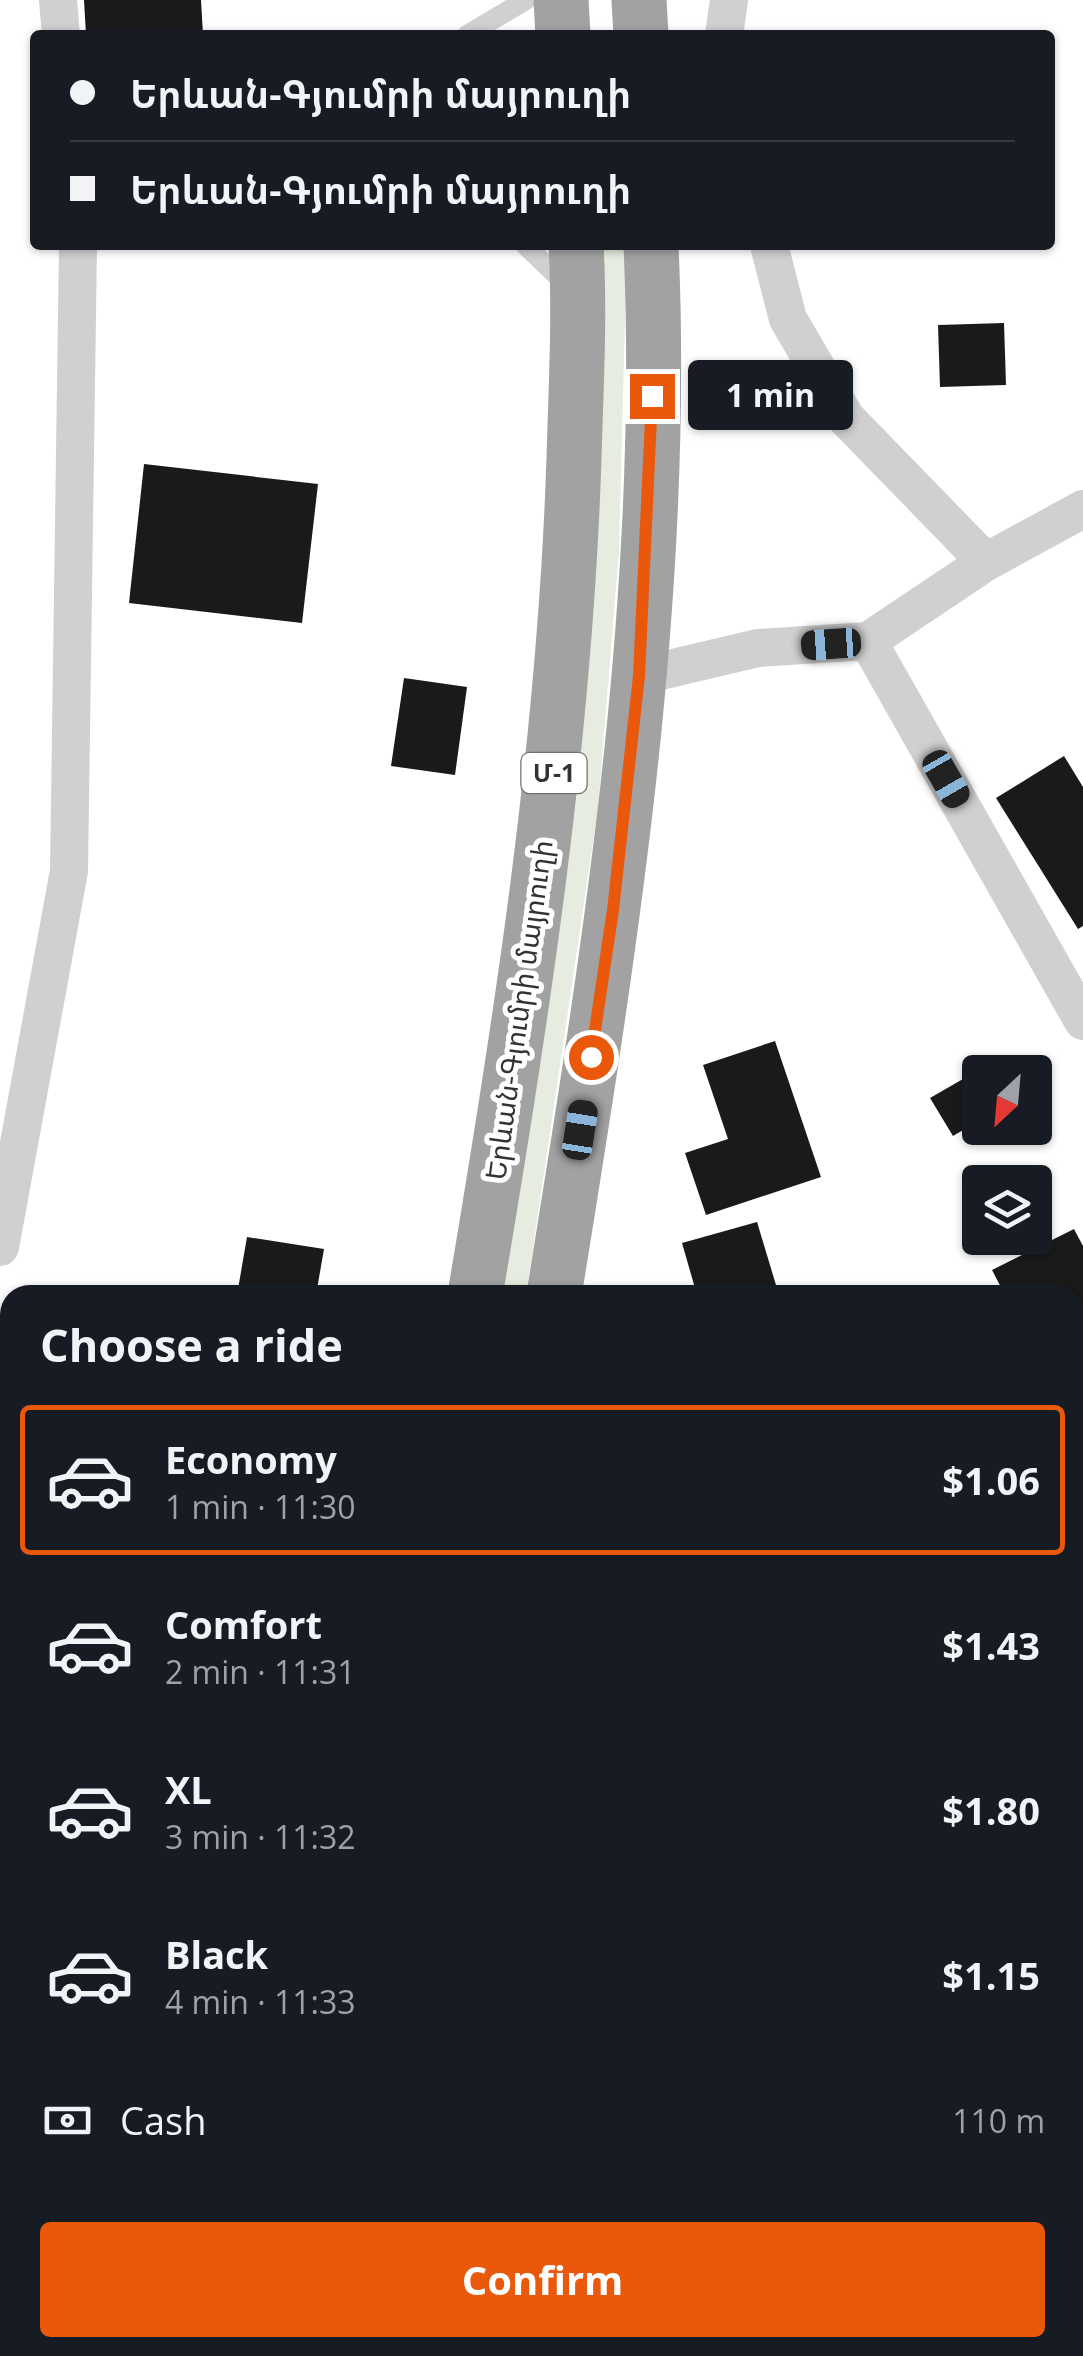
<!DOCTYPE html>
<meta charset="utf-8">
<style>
:root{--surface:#171b24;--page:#242831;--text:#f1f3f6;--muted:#9ea1a6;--line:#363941;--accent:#ea580c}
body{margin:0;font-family:"Open Sans","Noto Sans Armenian",sans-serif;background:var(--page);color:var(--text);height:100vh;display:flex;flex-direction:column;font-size:38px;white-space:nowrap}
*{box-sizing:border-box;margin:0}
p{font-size:32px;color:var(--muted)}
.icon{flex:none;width:55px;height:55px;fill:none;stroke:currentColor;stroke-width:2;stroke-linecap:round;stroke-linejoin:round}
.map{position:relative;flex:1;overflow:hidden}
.details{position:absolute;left:0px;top:1285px;width:1085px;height:1072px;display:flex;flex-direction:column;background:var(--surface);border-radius:30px 30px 0 0;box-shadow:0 2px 8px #0004}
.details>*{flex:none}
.top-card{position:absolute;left:30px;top:30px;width:1025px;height:220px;border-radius:10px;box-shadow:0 2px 8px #0004;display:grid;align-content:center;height:220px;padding:0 40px;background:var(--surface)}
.needle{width:65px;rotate:206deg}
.controls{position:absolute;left:962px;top:1055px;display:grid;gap:20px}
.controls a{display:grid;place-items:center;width:90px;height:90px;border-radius:10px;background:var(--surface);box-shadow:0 2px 8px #0004;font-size:50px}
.end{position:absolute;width:45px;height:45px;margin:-22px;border:12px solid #ea580c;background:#fff;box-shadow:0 0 0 5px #fff}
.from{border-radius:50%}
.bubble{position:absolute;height:70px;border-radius:10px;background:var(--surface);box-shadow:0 2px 8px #0004;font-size:32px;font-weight:700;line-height:70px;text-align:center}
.car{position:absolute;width:30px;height:60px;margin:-30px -15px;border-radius:12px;box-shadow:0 0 8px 2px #0007;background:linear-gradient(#222 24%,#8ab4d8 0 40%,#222 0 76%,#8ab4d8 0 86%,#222 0)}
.top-card b{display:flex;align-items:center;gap:35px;height:95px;font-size:38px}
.top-card b+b{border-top:2px solid var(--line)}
.top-card i{width:25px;height:25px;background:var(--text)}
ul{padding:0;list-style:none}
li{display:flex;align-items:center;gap:30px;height:150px;margin:0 20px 15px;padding:0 20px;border:5px solid transparent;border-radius:10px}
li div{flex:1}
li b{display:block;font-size:38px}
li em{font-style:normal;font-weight:700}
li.selected{border-color:var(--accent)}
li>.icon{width:90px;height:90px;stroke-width:1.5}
h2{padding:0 40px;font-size:45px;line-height:120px}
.pay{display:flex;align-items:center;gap:25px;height:110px;padding:0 40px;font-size:38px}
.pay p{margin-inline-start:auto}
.cta{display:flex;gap:20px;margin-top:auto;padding:20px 40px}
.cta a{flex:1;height:115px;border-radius:10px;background:var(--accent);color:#fff;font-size:40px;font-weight:700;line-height:115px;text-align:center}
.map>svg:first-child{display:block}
.green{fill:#e6ecdf}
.building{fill:#1a1a1a}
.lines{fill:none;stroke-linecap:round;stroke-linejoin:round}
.service{stroke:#d0d0d0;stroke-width:20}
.minor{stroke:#d0d0d0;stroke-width:38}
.trunk{stroke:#a2a2a2;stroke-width:55}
.route{stroke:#ea580c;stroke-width:12}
.labels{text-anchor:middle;stroke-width:10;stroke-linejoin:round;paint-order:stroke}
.shield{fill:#fff;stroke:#707070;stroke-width:2.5}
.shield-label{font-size:25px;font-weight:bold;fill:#333}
.street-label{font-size:28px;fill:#333;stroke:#fff}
</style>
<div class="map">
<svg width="1083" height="2356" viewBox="0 0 1083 2356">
<rect width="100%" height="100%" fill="#fff"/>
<path class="green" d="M597,245H627L619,550L598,808L526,1295H496Z"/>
<g class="building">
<path d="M84,0H201L203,35H86Z"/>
<path d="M1004,323L1006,385L940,387L938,325Z"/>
<path d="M144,464L318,484L302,623L129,603Z"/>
<path d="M404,678L467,687L455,775L391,766Z"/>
<path d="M1064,756L1083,787V926L1078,929L996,798Z"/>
<path d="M775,1041L821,1177L706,1215L685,1153L728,1139L703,1065Z"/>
<path d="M989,1064L994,1072H980V1120L953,1136L930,1098Z"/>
<path d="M757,1222L779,1295H697L682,1243Z"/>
<path d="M1074,1229L1083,1246V1310L1075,1314V1295H1005L992,1270Z"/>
<path d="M247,1237L324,1249L316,1295H237Z"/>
<path d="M0,1925L10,1927L8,1994L0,1993Z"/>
<path d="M1075,2067L1083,2083V2152L1075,2156Z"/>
</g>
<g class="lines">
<g class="service">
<path d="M467,35L526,0"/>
<path d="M525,245L567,285"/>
</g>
<g class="minor">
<path d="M58,0L61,35"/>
<path d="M724,35L729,0"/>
<path d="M769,245L788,319L846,418L986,562"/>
<path d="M868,641L1083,1021"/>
<path d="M639,676L758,648L868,641L986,562L1083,509"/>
<path d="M0,1247L69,871L78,245"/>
<path d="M0,1848L10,1850"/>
<path d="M1055,2348L1060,2356"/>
</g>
<g class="trunk">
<path d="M561,0L563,35"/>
<path d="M639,0L641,35"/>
<path d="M475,1295C522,1018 565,739 574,458C576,387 580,316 576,245"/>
<path d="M554,1295C610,949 667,597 651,245"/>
<path d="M295,2356L297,2348"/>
<path d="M378,2356L379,2348"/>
</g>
</g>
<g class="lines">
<path class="route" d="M591,1057L613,910L639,676L652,396"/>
</g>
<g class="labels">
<rect class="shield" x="521.5" y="753" width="65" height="40" rx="8"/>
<g class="shield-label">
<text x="554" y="782">Մ-1</text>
</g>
<g class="street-label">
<text transform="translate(519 1010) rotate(-82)" y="10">Երևան-Գյումրի մայրուղի</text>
</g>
</g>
</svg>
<div class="controls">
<a><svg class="needle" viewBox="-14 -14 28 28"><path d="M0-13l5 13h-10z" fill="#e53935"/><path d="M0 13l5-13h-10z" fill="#9ea1a6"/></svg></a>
<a><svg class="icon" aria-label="layers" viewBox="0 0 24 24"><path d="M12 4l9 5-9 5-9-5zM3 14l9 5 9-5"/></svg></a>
</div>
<i class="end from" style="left:591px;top:1057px"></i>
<i class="end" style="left:652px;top:396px"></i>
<div class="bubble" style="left:688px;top:360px;width:165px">1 min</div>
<i class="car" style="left:831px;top:644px;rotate:266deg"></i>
<i class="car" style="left:946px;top:779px;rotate:150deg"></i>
<i class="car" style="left:580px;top:1130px;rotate:9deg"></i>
<div class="top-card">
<b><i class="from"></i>Երևան-Գյումրի մայրուղի</b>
<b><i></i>Երևան-Գյումրի մայրուղի</b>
</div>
<section class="details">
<h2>Choose a ride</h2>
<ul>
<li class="selected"><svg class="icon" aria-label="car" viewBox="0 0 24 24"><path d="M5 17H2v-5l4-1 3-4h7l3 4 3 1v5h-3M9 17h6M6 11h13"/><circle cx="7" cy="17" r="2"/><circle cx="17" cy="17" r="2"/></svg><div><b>Economy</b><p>1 min · 11:30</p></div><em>$1.06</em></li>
<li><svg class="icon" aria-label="car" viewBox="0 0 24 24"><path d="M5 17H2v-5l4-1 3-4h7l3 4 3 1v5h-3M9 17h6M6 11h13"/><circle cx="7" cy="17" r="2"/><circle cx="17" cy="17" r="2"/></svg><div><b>Comfort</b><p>2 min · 11:31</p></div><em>$1.43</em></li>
<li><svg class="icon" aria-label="car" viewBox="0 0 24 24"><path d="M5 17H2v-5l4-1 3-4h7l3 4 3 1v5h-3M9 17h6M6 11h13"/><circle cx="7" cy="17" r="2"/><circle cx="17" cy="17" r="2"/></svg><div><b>XL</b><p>3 min · 11:32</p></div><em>$1.80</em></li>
<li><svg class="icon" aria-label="car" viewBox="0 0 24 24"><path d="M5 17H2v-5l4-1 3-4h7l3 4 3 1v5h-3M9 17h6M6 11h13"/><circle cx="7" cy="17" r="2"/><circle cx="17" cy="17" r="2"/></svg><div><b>Black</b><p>4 min · 11:33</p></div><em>$1.15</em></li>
</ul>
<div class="pay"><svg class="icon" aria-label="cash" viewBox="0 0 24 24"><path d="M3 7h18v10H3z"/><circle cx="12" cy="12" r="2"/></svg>Cash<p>110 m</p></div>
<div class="cta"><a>Confirm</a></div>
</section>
</div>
